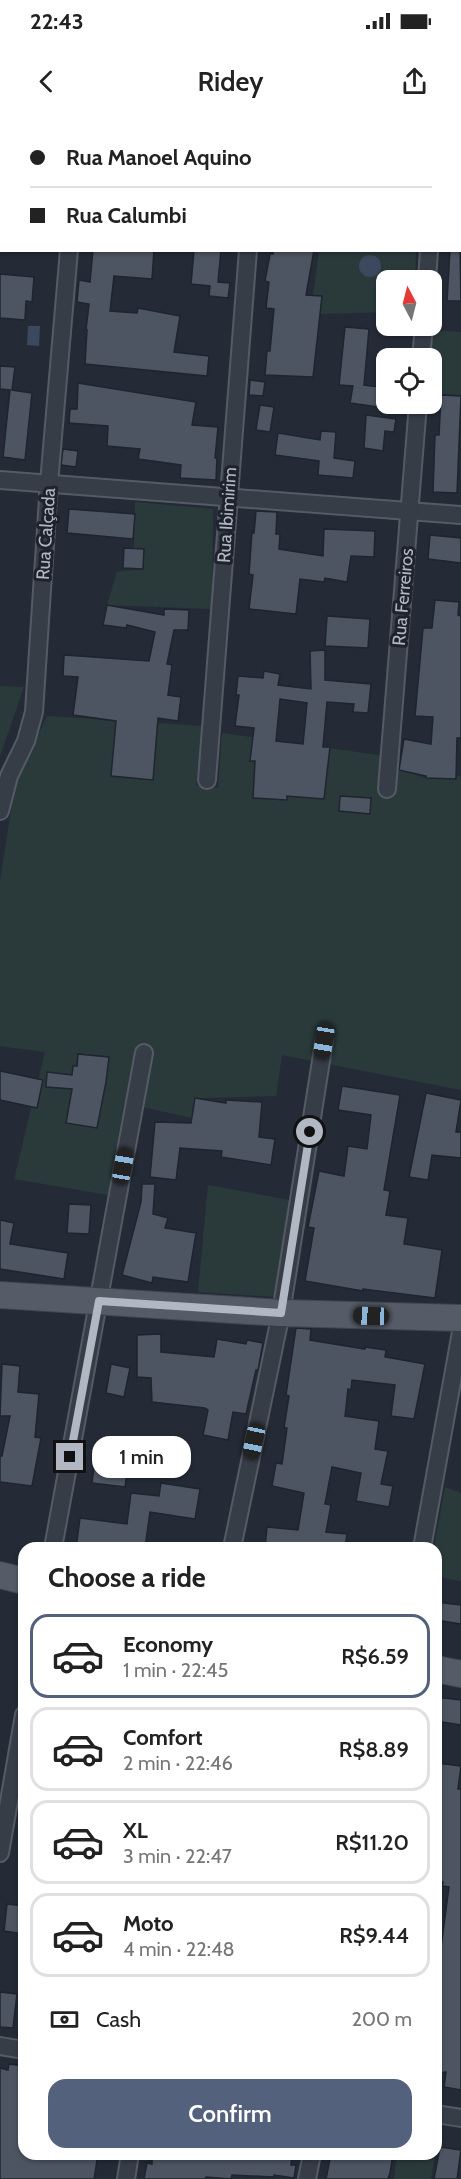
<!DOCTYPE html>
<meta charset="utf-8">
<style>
:root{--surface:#fff;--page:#f2f2f2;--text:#222;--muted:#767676;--line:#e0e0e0;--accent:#54617c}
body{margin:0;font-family:Cabin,sans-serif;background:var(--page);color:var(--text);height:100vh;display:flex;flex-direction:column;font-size:22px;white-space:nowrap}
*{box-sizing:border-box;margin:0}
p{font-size:20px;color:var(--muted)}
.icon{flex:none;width:33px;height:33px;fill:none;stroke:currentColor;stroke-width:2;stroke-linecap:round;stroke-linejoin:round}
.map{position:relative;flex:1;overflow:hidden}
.drawer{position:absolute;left:18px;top:1422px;width:424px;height:618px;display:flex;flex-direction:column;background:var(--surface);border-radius:18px;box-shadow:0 2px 4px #0004}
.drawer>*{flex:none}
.guide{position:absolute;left:0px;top:0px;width:462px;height:132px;box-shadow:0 2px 4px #0004;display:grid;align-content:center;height:132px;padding:0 30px;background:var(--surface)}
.needle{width:39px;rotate:353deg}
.buttons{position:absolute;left:376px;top:150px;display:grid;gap:12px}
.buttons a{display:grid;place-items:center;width:66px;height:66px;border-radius:12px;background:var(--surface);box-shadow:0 2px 4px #0004;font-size:30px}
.end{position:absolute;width:27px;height:27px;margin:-14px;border:8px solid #b2b8c3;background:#111;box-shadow:0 0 0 3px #111}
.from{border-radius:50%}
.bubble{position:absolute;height:42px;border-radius:18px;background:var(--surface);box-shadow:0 2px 4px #0004;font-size:20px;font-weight:600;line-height:42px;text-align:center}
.car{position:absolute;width:18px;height:36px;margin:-18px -9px;border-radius:8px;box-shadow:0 0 4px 2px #0007;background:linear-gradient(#222 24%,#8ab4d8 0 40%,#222 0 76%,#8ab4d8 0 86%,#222 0)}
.guide b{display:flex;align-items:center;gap:21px;height:57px;font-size:22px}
.guide b+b{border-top:2px solid var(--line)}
.guide i{width:15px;height:15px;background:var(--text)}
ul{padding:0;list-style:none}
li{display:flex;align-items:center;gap:18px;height:84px;margin:0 12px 9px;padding:0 18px;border:3px solid var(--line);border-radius:18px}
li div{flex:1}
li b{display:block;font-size:22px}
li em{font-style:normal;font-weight:600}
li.active{border-color:var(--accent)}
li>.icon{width:54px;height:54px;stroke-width:1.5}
h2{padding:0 30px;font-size:27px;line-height:72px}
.pay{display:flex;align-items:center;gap:15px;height:66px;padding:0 30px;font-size:22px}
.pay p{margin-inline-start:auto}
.cta{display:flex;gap:12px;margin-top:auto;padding:12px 30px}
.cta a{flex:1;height:69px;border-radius:18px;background:var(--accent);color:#fff;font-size:24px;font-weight:600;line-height:69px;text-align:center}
.status{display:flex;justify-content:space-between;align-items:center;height:42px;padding:0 30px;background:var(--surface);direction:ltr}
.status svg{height:16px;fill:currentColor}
header{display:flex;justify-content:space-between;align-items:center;height:78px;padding:0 30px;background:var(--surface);font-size:27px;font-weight:600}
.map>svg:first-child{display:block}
.green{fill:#2a3a3b}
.water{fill:#3b485d}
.building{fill:#4d5562;stroke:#1f242e;stroke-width:1.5;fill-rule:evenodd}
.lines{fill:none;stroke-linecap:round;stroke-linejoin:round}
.minor-casing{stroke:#555b65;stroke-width:20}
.primary-casing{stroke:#404650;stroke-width:28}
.minor{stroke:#373d47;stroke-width:16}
.primary{stroke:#555c67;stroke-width:26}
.route{stroke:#b2b8c3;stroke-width:8}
.labels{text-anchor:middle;stroke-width:6;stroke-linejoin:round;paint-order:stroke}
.street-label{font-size:18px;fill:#b2b8c3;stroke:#1d222c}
</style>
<div class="status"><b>22:43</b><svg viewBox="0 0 49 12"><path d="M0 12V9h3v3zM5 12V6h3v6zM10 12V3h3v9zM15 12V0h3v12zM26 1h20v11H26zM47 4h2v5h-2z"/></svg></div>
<header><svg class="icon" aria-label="back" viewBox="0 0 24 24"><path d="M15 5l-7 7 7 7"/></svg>Ridey<svg class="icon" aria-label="share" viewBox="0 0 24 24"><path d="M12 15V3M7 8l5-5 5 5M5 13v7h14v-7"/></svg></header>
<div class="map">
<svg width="461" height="2059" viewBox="0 0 461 2059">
<rect width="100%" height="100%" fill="#242b36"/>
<g class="green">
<path d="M319,131H416L415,160H387V192L320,194L322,177L313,175Z"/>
<path d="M430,210L461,212V275L432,274V238H428Z"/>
<path d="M135,382L213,389L212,489L107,485L117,452L143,449L134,429Z"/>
<path d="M0,566L24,567L0,636Z"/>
<path d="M47,596L203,606L196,665L218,668L222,613L400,638L398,650L426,658L461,656V970L282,935L276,976L196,978L192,998L124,983L108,1075L14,1059L45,932L0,926V762L15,664Z"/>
<path d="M208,1065L290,1080L276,1177L198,1172Z"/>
<path d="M445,1367L461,1373V1461L437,1457L436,1428H434Z"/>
<path d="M397,2034H435L431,2059H394Z"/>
</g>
<g class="water">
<circle cx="370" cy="146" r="11"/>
<path d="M28,206H40L39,226L27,225Z"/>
</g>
<g class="building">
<path d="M460,129L461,181H447L450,130H460Z"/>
<path d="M93,130H154L152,159L114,156L110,191L137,193L138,188L180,196L174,232L209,236L207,256L85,244L87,210H86L89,184L77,182L79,160L90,162Z"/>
<path d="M194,130H221L218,162L230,163L228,178L209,176L210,166L191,164Z"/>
<path d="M273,130H314L306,175L322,176L313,257L265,255L267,231H270L274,189L266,188L269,162L265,161L270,134H273Z"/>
<path d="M0,154L34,157L32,182L26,181L25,200L0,198Z"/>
<path d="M345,207L369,209L364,265L380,267L378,287L350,283L353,266L339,265Z"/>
<path d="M0,246L15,247L12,270L32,273L25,340L3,337L10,270L0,269Z"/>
<path d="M250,260L265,262L263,276L249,275Z"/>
<path d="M78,263L196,282L192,305L218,307L215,338H217L216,360L180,358L181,345L138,339L140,329L107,326L108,306L69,303L70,289H77Z"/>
<path d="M441,275L461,276L457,373L433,372L435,315H439Z"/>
<path d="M260,285L274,287L270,312L256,310Z"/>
<path d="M366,295L396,299L394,312L385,311L383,331L364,328Z"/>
<path d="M321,311L336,312L334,338L355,341L353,358L318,355L319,341L275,335L278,313L320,320Z"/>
<path d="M63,329L78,331L76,347L61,345Z"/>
<path d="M69,389L135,394L133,419L67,413Z"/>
<path d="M256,391L277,392L276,414H280L279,429L323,436L324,409L375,411L374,437L351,436L347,462L325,458L324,462L300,459L296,494L249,489L253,455L249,454L252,412L254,413Z"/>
<path d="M430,415L461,418V443L428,439Z"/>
<path d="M124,428L144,429L143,449L123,448Z"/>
<path d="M435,480L459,482L458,495L461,496V618H457L456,659L426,658V656L399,650L404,619L431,624L433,597L415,596L423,508H432Z"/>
<path d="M107,485L164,495V489L189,490L188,510H174L167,544L172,545L168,575L181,577L178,601L158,598L153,660L111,656L116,601L73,595L78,557L63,556L64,535L149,541L155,512L127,505L126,508L103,505Z"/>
<path d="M327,496L370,499L368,528L325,526Z"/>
<path d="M325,530V560L371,564L368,593L353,592L354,584L327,582L323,627H330L324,679L287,676V680L253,678L255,641H250L254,608L235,606L239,575H236L238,556L263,558L264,551L280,554L278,565L311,569L310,531ZM280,579L307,583L303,624L276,621Z"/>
<path d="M340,676L371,678L370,694L339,691Z"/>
<path d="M78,934L109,937L106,962L97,1008L66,1003L72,969L46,967L47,952L72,955L73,946H77Z"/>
<path d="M0,951L43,960L37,988L0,980Z"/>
<path d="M342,966L400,975L384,1070L390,1071L386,1095L408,1098L404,1124L442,1130L435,1178L363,1169V1171L305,1161L314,1108L308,1107L319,1051L344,1056L348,1026L367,1029L371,995L338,990Z"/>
<path d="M426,973L461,980L456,1012H461V1038L432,1035L428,1060L409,1057Z"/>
<path d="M195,978L226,983V980L262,982L259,1017L275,1019L271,1045L221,1037L222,1031L180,1028L176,1060L150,1057L155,1002L191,1003Z"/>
<path d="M142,1064H155L153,1094L168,1098L165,1108L196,1113L188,1162L153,1157L152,1163L122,1155L141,1082Z"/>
<path d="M69,1084L91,1085L89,1114L67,1113Z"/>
<path d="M0,1100L14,1103L10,1124L68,1133L64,1159L0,1149Z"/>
<path d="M296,1208L311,1209L310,1220L365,1229V1227L386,1230L385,1237L425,1244L414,1299L391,1296L395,1265L352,1260L351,1270L348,1269L345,1296L379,1301L375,1329L388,1331L381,1364L393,1366L389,1387L356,1381L361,1353L332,1347L325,1384L331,1385L326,1412L347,1414L345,1428H265L267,1407L298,1410L304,1373L272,1366L276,1343L282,1344L287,1308H284L289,1276L286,1275Z"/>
<path d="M161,1214V1232L214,1237L217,1219L246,1224L247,1220L263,1223L258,1250H256L246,1294L233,1292L228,1320L203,1315L208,1290L205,1288L152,1282L151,1258L137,1257V1215Z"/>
<path d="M2,1244L20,1246L18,1272L39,1274L35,1317L41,1318L32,1366L0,1362V1336H2L10,1296H0Z"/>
<path d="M111,1244L130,1248L124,1277L106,1273Z"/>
<path d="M95,1340L128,1344L125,1367L92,1363Z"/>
<path d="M161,1363L200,1369L195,1399L150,1392L145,1428H76L80,1398L127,1404L131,1373L159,1376Z"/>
<path d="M436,1482L461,1485V1504L436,1500Z"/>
<path d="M436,1577L461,1580V1605L436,1601Z"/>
<path d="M436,1643L461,1646L458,1669H461V1970L444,1967L446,1952L436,1953V1850H438L449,1767L442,1766L443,1762L436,1761Z"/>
<path d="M7,1784L24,1786V1814L4,1811Z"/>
<path d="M0,1872L17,1874L13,1908L0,1907Z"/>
<path d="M9,1944L24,1946L21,1961L24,1962V2034H41L69,2038V2034H98L94,2059H0V1948L8,1950Z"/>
<path d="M440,2027L461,2030L457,2059H434Z"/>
<path d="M152,2034H222L239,2037L240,2034H292L291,2045H296L294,2058L274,2055V2057L232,2055L231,2059L206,2057L205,2059H144L147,2043L152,2044Z"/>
<path d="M331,2034H393L390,2053L388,2059H326Z"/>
</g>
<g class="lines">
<g class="minor-casing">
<g id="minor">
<path d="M82,2V0"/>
<path d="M256,2V0"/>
<path d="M437,2V0"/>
<path d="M0,58H2"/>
<path d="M460,91H461"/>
<path d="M427,160L429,130"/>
<path d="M421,238L424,206"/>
<path d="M0,360L461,395"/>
<path d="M207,660L248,130"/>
<path d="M387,669L418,284"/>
<path d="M0,691L9,656L26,621L34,592L49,363L69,130"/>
<path d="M53,1428L144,933"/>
<path d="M232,1428L281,1193L324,922"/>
<path d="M422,1428L461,1212"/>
<path d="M0,1733L24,1595"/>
<path d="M0,1926L24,1930"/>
<path d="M436,1994L461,1998"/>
<path d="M126,2059L130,2034"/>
<path d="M307,2059L312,2034"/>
</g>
</g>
<g class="primary-casing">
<g id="primary">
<path d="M0,1175L281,1193L461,1198"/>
<path d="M0,1455L24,1461"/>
<path d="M436,1549L461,1554"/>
</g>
</g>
<use href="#minor" class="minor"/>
<use href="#primary" class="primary"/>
</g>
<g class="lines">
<path class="route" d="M70,1337L99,1181L281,1193L310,1012"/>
</g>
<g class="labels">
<g class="street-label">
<text transform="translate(227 395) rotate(-86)" y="6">Rua Ibimirim</text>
<text transform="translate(46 414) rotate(-86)" y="6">Rua Calçada</text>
<text transform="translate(403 477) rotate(-85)" y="6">Rua Ferreiros</text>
</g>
</g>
</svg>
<div class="buttons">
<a><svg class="needle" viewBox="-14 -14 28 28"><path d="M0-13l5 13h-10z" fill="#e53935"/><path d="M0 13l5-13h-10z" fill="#767676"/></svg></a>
<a><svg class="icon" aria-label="locate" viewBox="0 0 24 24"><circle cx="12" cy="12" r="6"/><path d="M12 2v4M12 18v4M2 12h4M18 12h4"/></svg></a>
</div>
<i class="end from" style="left:310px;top:1012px"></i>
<i class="end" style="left:70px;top:1337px"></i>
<div class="bubble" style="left:92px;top:1316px;width:99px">1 min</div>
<i class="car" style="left:324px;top:921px;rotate:189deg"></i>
<i class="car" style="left:123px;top:1046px;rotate:10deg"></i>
<i class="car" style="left:371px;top:1196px;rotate:272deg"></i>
<i class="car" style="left:254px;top:1321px;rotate:192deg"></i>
<div class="guide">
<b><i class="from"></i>Rua Manoel Aquino</b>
<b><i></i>Rua Calumbi</b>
</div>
<section class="drawer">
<h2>Choose a ride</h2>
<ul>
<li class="active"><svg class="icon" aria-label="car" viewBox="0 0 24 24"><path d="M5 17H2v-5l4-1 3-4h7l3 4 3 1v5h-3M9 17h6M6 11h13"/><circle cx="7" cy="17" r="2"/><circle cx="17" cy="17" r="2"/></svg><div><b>Economy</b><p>1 min · 22:45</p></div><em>R$6.59</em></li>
<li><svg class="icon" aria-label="car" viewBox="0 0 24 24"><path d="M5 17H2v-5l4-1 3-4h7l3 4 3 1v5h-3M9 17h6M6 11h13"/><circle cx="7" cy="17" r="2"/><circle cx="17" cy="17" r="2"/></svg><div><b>Comfort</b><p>2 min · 22:46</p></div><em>R$8.89</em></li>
<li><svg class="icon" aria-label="car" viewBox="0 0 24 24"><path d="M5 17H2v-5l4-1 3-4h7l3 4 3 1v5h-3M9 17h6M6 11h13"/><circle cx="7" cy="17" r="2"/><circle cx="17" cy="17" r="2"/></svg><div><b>XL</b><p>3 min · 22:47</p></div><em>R$11.20</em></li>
<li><svg class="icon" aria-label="car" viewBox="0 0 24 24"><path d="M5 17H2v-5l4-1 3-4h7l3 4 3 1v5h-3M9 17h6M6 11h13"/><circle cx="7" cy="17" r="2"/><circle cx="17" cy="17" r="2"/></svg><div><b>Moto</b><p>4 min · 22:48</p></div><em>R$9.44</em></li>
</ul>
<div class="pay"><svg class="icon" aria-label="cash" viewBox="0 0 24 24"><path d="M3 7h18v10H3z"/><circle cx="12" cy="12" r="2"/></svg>Cash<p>200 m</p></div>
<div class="cta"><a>Confirm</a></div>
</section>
</div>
